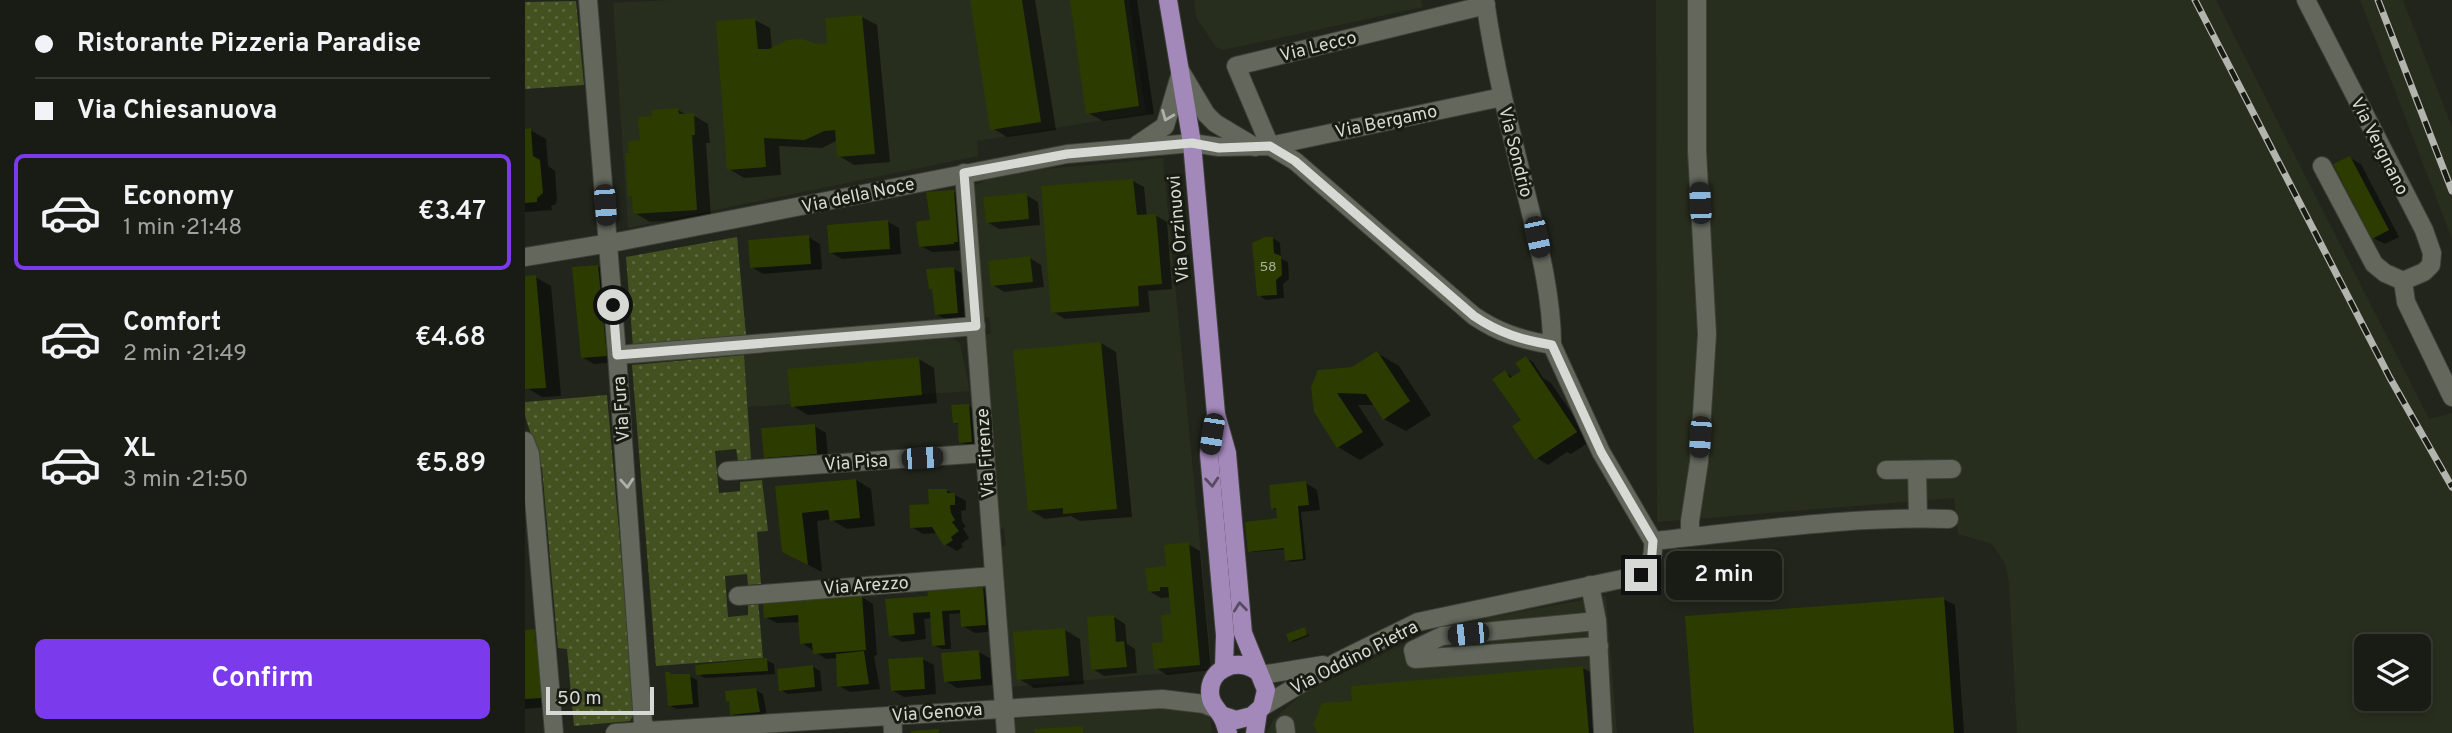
<!DOCTYPE html>
<meta charset="utf-8">
<style>
:root{--surface:#191c14;--page:#22251d;--text:#f1f3f6;--muted:#9fa1a0;--line:#373a34;--accent:#7c3aed}
body{margin:0;font-family:Overpass,sans-serif;background:var(--page);color:var(--text);height:100vh;display:flex;flex-direction:column;font-size:26px;white-space:nowrap}
*{box-sizing:border-box;margin:0}
p{font-size:23px;color:var(--muted)}
.icon{flex:none;width:38px;height:38px;fill:none;stroke:currentColor;stroke-width:2;stroke-linecap:round;stroke-linejoin:round}
.map{position:relative;flex:1;overflow:hidden}
.side{display:flex;flex-direction:column;background:var(--surface);width:525px}
.side>*{flex:none}
.guide{display:grid;align-content:center;height:154px;padding:0 35px;background:var(--surface)}
.fabs{position:absolute;left:1829px;top:634px;display:grid;gap:14px}
.fabs a{display:grid;place-items:center;width:77px;height:77px;border-radius:10px;background:var(--surface);box-shadow:0 4px 10px #0003,0 0 0 2px var(--line);font-size:35px}
.scale{position:absolute;left:21px;bottom:18px;width:108px;box-sizing:border-box;padding-left:7px;border:4px solid #d7dad4;border-top:0;font-size:19px;line-height:24px;white-space:nowrap;color:#d7dad4;-webkit-text-stroke:5px #181b12;paint-order:stroke}
.end{position:absolute;width:32px;height:32px;margin:-16px;border:9px solid #d7dad4;background:#111;box-shadow:0 0 0 4px #111}
.from{border-radius:50%}
.bubble{position:absolute;height:49px;border-radius:10px;background:var(--surface);box-shadow:0 4px 10px #0003,0 0 0 2px var(--line);font-size:23px;font-weight:600;line-height:49px;text-align:center}
.car{position:absolute;width:21px;height:42px;margin:-21px -10px;border-radius:9px;box-shadow:0 0 5px 2px #0007;background:linear-gradient(#222 24%,#8ab4d8 0 40%,#222 0 76%,#8ab4d8 0 86%,#222 0)}
.guide b{display:flex;align-items:center;gap:24px;height:66px;font-size:26px}
.guide b+b{border-top:2px solid var(--line)}
.guide i{width:18px;height:18px;background:var(--text)}
ul{padding:0;list-style:none}
li{display:flex;align-items:center;gap:21px;height:116px;margin:0 14px 10px;padding:0 21px;border:4px solid transparent;border-radius:10px}
li div{flex:1}
li b{display:block;font-size:26px}
li em{font-style:normal;font-weight:600}
li.on{border-color:var(--accent)}
li>.icon{width:63px;height:63px;stroke-width:1.5}
.action{display:flex;gap:14px;margin-top:auto;padding:14px 35px}
.action a{flex:1;height:80px;border-radius:10px;background:var(--accent);color:#fff;font-size:28px;font-weight:600;line-height:80px;text-align:center}
main{display:flex;flex:1;min-height:0}
.map>svg:first-child{display:block}
.built{fill:#282e1e;fill-rule:evenodd}
.green{fill:url(#green-dots)}
.shadow{fill:#0007}
.building{fill:#2c3b00}
.lines{fill:none;stroke-linecap:round;stroke-linejoin:round}
.minor-casing{stroke:#3c3f37;stroke-width:20}
.major-casing{stroke:#3c3f37;stroke-width:20}
.minor{stroke:#63675c;stroke-width:18}
.major{stroke:#a388ba;stroke-width:18}
.rail-casing{stroke:#b2b5ae;stroke-width:7}
.rail{stroke:#181b12;stroke-width:4.5;stroke-dasharray:13;stroke-linecap:butt}
.oneway{stroke:#aeb2aa}
.oneway2{stroke:#574c5e}
.route{stroke:#d7dad4;stroke-width:9}
.labels{text-anchor:middle;stroke-width:6;stroke-linejoin:round;paint-order:stroke}
.number-label{font-size:14px;fill:#acb29f}
.street-label{font-size:18px;fill:#d7dad4;stroke:#181b12}
</style>
<main>
<section class="side">
<div class="guide">
<b><i class="from"></i>Ristorante Pizzeria Paradise</b>
<b><i></i>Via Chiesanuova</b>
</div>
<ul>
<li class="on"><svg class="icon" aria-label="car" viewBox="0 0 24 24"><path d="M5 17H2v-5l4-1 3-4h7l3 4 3 1v5h-3M9 17h6M6 11h13"/><circle cx="7" cy="17" r="2"/><circle cx="17" cy="17" r="2"/></svg><div><b>Economy</b><p>1 min · 21:48</p></div><em>€3.47</em></li>
<li><svg class="icon" aria-label="car" viewBox="0 0 24 24"><path d="M5 17H2v-5l4-1 3-4h7l3 4 3 1v5h-3M9 17h6M6 11h13"/><circle cx="7" cy="17" r="2"/><circle cx="17" cy="17" r="2"/></svg><div><b>Comfort</b><p>2 min · 21:49</p></div><em>€4.68</em></li>
<li><svg class="icon" aria-label="car" viewBox="0 0 24 24"><path d="M5 17H2v-5l4-1 3-4h7l3 4 3 1v5h-3M9 17h6M6 11h13"/><circle cx="7" cy="17" r="2"/><circle cx="17" cy="17" r="2"/></svg><div><b>XL</b><p>3 min · 21:50</p></div><em>€5.89</em></li>
</ul>
<div class="action"><a>Confirm</a></div>
</section>
<div class="map">
<svg width="1927" height="733" viewBox="0 0 1927 733">
<defs>
<pattern id="green-dots" width="8" height="8" patternUnits="userSpaceOnUse" patternTransform="scale(1.75)"><rect width="8" height="8" fill="#435121"/><path d="M2 2h.1M6 6h.1" fill="none" stroke="#5d6940" stroke-width="1.8" stroke-linecap="round"/></pattern>
</defs>
<rect width="100%" height="100%" fill="#21251b"/>
<g class="built">
<path d="M146,0H604L621,113L452,141L453,156L103,228L88,3Z"/>
<path d="M669,0H896L898,7L698,50L691,47L671,17Z"/>
<path d="M1131,0H1691L1904,419L1927,413V733H1492L1484,582L1480,564L1467,544L1433,534L1429,498L1132,522ZM1841,646H1894V698H1841Z"/>
<path d="M1835,0H1878L1927,127V239Z"/>
<path d="M638,158L687,669L486,687L473,547L481,546L479,529L472,527L458,337L466,333L464,317H457L447,186L461,180L510,170Z"/>
<path d="M427,338L435,343L445,391L223,407L219,355Z"/>
<path d="M1081,596L1092,733H741L749,719L778,693L915,626Z"/>
<path d="M682,706L685,710L687,733H485L484,719Z"/>
</g>
<g class="green">
<path d="M51,1L59,85L0,89V2Z"/>
<path d="M212,237L221,335L108,347L101,257Z"/>
<path d="M219,355L226,459L213,461L211,449L190,451L194,493L215,491V482L237,480L243,531L232,532L236,584L223,585L222,574L200,576L203,617L223,615V605L233,600L238,658L131,666L107,365Z"/>
<path d="M82,395L110,713L105,721L49,726L42,649L33,648L17,468L0,416V402Z"/>
</g>
<g class="shadow">
<path d="M447,0H510L531,130L482,137L467,128Z"/>
<path d="M547,0H612L629,114L578,121L563,113Z"/>
<path d="M337,17L352,25L365,162L329,165L314,156L313,140L297,148L254,146L256,175L219,178L204,169L230,20L245,28L247,49L304,45Z"/>
<path d="M153,110L162,115H168L183,124L185,143H181L186,218L125,222L110,213L109,198L105,195L106,155L116,142L129,117Z"/>
<path d="M0,130H5L21,139L23,166L30,171L32,199L31,204L26,206L27,210L0,212Z"/>
<path d="M1825,158L1836,164L1874,237L1860,244L1848,238Z"/>
<path d="M608,181L619,187L622,216L630,215L642,222L647,289L623,291L625,312L540,319L528,312Z"/>
<path d="M429,192L440,198V250L407,252L396,246L407,221Z"/>
<path d="M501,195L513,202L515,225L474,229L462,222Z"/>
<path d="M363,222L374,228L376,254L317,259L305,252Z"/>
<path d="M283,237L295,244L297,269L238,274L227,267Z"/>
<path d="M748,238L755,243L756,259L763,262L764,279L758,284L759,298L741,300L734,295Z"/>
<path d="M505,258L516,265L519,287L479,292L468,285Z"/>
<path d="M73,266L84,273L93,362L69,364L57,357Z"/>
<path d="M429,269L440,275L444,319L423,321L411,314Z"/>
<path d="M10,277L26,286L36,396L17,397L2,388L0,278Z"/>
<path d="M576,343L591,352L607,517L555,521L546,516L520,519L505,510Z"/>
<path d="M852,353L874,366L906,415L881,431L859,419L850,405H833L859,445L835,460L813,447L791,412L828,368Z"/>
<path d="M1001,358L1008,362L1018,378L1026,383L1066,441L1046,454L1042,452L1023,465L1012,458L980,372L989,378L998,372Z"/>
<path d="M394,359L409,368L412,403L283,415L268,406Z"/>
<path d="M444,406L451,410L454,446H443L436,442L435,425L429,422Z"/>
<path d="M289,426L301,433L303,460L252,464L240,457Z"/>
<path d="M331,480L346,489L350,526L322,529L305,519L292,521L297,572L274,560L252,488Z"/>
<path d="M781,483L792,490L795,510L776,512L781,560L765,562L762,560L761,549L728,552L725,551L754,520L753,511L748,508Z"/>
<path d="M421,490L441,501V510L436,511L437,521L441,527L438,528L444,538L436,544L438,547L432,551L420,544L413,533L398,534L387,527Z"/>
<path d="M663,544L675,551L686,670L642,675L631,668L648,616L646,597L636,598L624,591Z"/>
<path d="M458,588L469,594L472,631L450,633L438,626L437,613L424,614L426,649H416L409,645L407,618L399,619L401,639L377,642L365,635L402,598Z"/>
<path d="M337,597L348,604L352,655L349,656L355,689L325,692L314,686L313,658L301,659L277,643L275,622L252,623L240,617Z"/>
<path d="M1418,599L1430,605L1439,733H1171Z"/>
<path d="M589,617L600,624L602,644L610,649L612,673L579,676L568,669Z"/>
<path d="M779,629L784,636L768,642L765,640Z"/>
<path d="M540,630L555,639L559,684L509,688L494,679Z"/>
<path d="M0,631H10L25,639L31,706L0,709Z"/>
<path d="M453,652L465,658L467,685L432,688L421,681Z"/>
<path d="M397,659L409,665L411,694L379,697L367,690Z"/>
<path d="M241,660L249,664L250,674L180,678L173,674Z"/>
<path d="M288,667L295,671L297,691L263,694L256,690Z"/>
<path d="M1058,668L1069,674L1075,733H795L829,702Z"/>
<path d="M164,676L172,680L174,707L152,709L144,705Z"/>
<path d="M230,690L238,694L242,716L214,718L207,714L206,702L203,701Z"/>
</g>
<g class="building">
<path d="M445,0H497L516,122L465,130Z"/>
<path d="M545,0H599L614,106L561,114Z"/>
<path d="M337,15L350,154L312,157L310,130L299,131L280,140L239,138L241,167L202,170L191,21L230,18L233,49H244L262,40L277,39L293,44L302,43L300,18Z"/>
<path d="M153,108L154,114L169,113L170,135H167L172,210L108,214L107,196L103,197L100,153H104L103,141L115,140L113,117L127,116L126,110Z"/>
<path d="M6,128L8,156L15,160L18,193L12,198V202L0,203V129Z"/>
<path d="M1825,156L1864,230L1847,239L1808,164Z"/>
<path d="M608,179L612,215L631,214L637,284L613,286L614,306L526,313L516,186Z"/>
<path d="M429,190L433,242H429V244L394,247L391,224L393,221L405,220L401,192Z"/>
<path d="M502,193L504,219L461,223L458,197Z"/>
<path d="M363,220L365,249L304,253L302,225Z"/>
<path d="M284,235L286,264L225,268L223,240Z"/>
<path d="M740,237H748L749,253L756,256L757,275L751,280L752,295L732,296L727,243Z"/>
<path d="M505,256L508,282L466,286L463,261Z"/>
<path d="M73,265L82,356L56,358L47,267Z"/>
<path d="M429,267L433,313L410,315L407,289H404L401,269Z"/>
<path d="M11,275L21,388L0,389V276Z"/>
<path d="M576,342L592,509L538,514V508L503,511L488,350Z"/>
<path d="M852,351L885,401L858,420L841,394L812,393L838,432L812,448L789,412L786,387L793,370L827,367Z"/>
<path d="M1001,356L1052,432L1010,460L987,426L996,420L967,379L980,370L985,378L996,371L990,363Z"/>
<path d="M394,357L397,395L266,407L262,369Z"/>
<path d="M444,404L447,442L434,443L433,423H428L426,405Z"/>
<path d="M290,424L292,454L239,458L236,428Z"/>
<path d="M331,479L335,518L305,521L303,510L277,513L283,565L257,552L250,486Z"/>
<path d="M781,481L784,505L773,506L778,559L760,561L759,548L723,552L720,522L752,518L751,508L746,509L744,485Z"/>
<path d="M403,489H422V493H430V505H425L426,513L430,520L427,522L434,531L426,537L428,540L419,546L407,527L385,528L384,505L404,504Z"/>
<path d="M664,542L675,665L629,669L627,643L638,642L636,615L646,614L643,587H635V591L623,592L620,568L641,566L639,545Z"/>
<path d="M458,586L461,625L436,627L435,610L417,611L420,645L407,646L405,612L388,613L390,634L364,636L360,599L403,596L402,590Z"/>
<path d="M337,595L341,650L288,654L287,643L275,644L273,615L239,618L238,604Z"/>
<path d="M1419,597L1429,733H1169L1160,616Z"/>
<path d="M589,615L591,642L599,641L602,667L566,670L562,617Z"/>
<path d="M780,627L782,635L764,642L761,634Z"/>
<path d="M540,628L544,676L492,680L488,632Z"/>
<path d="M10,629L11,643L14,642L17,698L0,699V630Z"/>
<path d="M454,650L456,679L419,682L416,653Z"/>
<path d="M339,651L344,684L312,687L311,654Z"/>
<path d="M398,657L400,689L366,691L363,659Z"/>
<path d="M242,658L243,671L171,675L170,665Z"/>
<path d="M288,665L290,687L254,691L252,669Z"/>
<path d="M1058,666L1064,733H793L788,725L797,703L827,701L826,686Z"/>
<path d="M140,672H145V674H165L168,704L143,706Z"/>
<path d="M231,688L235,712L205,715L204,701L201,702L200,691Z"/>
<path d="M558,726V733H510V729Z"/>
<path d="M414,729V733H386V731Z"/>
</g>
<g class="lines">
<g class="minor-casing">
<g id="minor">
<path d="M63,0L92,355L118,723L124,733"/>
<path d="M960,0C969,65 985,129 1001,193C1013,242 1027,295 1027,345"/>
<path d="M1781,0L1899,230L1907,253L1906,265L1899,272L1878,281L1860,273L1849,264L1797,166"/>
<path d="M961,5L711,66L745,146L977,97"/>
<path d="M656,72L681,114L690,123L730,147"/>
<path d="M612,145L640,126L656,72"/>
<path d="M439,173L481,733"/>
<path d="M0,257L97,241L542,154L667,143L694,147L745,146L770,161L949,316C974,333 997,340 1027,345L1076,452L1128,541C1129,556 1126,565 1116,575L893,622L812,662L737,707"/>
<path d="M1878,281L1881,302L1927,397"/>
<path d="M92,355L451,326"/>
<path d="M0,441L5,454L29,733"/>
<path d="M1361,470L1427,469"/>
<path d="M1392,470L1393,518"/>
<path d="M202,471L460,453"/>
<path d="M1165,537V521L1174,462L1182,334L1172,151V0"/>
<path d="M1128,541C1226,531 1325,516 1424,519"/>
<path d="M1065,585L1072,621L1078,733"/>
<path d="M213,596L469,576"/>
<path d="M1072,621L917,636L888,650L890,659L1074,646"/>
<path d="M736,675L798,665"/>
<path d="M367,715L368,733"/>
<path d="M760,725L761,733"/>
<path d="M90,733L637,699L679,704L691,709"/>
</g>
</g>
<g class="major-casing">
<g id="major">
<path d="M643,0L667,143L691,414L702,453L718,633L741,690L737,707L727,716L711,720L696,715"/>
<path d="M689,421L684,454L700,635L699,667"/>
<path d="M703,733C701,728 700,722 697,717C694,711 688,706 686,699C679,670 713,655 733,672"/>
<path d="M730,733L733,712"/>
</g>
</g>
<use href="#minor" class="minor"/>
<use href="#major" class="major"/>
<g class="rail-casing">
<g id="rail">
<path d="M1670,0L1865,378L1927,487"/>
<path d="M1853,0L1927,191"/>
</g>
</g>
<use href="#rail" class="rail"/>
</g>
<defs><path id="oneway-chevron" d="M-2-3.5L2.5 0L-2 3.5" fill="none" stroke-width="1.6" stroke-linecap="round" stroke-linejoin="round" transform="scale(1.75)"/></defs>
<g class="oneway">
<use href="#oneway-chevron" transform="translate(642 116) rotate(112)"/>
<use href="#oneway-chevron" transform="translate(102 483) rotate(86)"/>
</g>
<g class="oneway2">
<use href="#oneway-chevron" transform="translate(687 482) rotate(85)"/>
<use href="#oneway-chevron" transform="translate(715 607) rotate(-96)"/>
</g>
<g class="lines">
<path class="route" d="M88,305L92,355L451,326L439,173L542,154L667,143L694,148L745,146L770,161L949,316C974,333 997,340 1027,345L1076,452L1128,541L1126,565L1116,575"/>
</g>
<g class="labels">
<g class="number-label">
<text x="743" y="271">58</text>
</g>
<g class="street-label">
<text transform="translate(793 46) rotate(-14)" y="6">Via Lecco</text>
<text transform="translate(861 121) rotate(-12)" y="6">Via Bergamo</text>
<text transform="translate(1855 146) rotate(63)" y="6">Via Vergnano</text>
<text transform="translate(991 152) rotate(76)" y="6">Via Sondrio</text>
<text transform="translate(333 195) rotate(-12)" y="6">Via della Noce</text>
<text transform="translate(653 229) rotate(-95)" y="6">Via Orzinuovi</text>
<text transform="translate(96 409) rotate(-94)" y="6">Via Fura</text>
<text transform="translate(460 453) rotate(-94)" y="6">Via Firenze</text>
<text transform="translate(331 462) rotate(-4)" y="6">Via Pisa</text>
<text transform="translate(341 585) rotate(-4)" y="6">Via Arezzo</text>
<text transform="translate(829 657) rotate(-27)" y="6">Via Oddino Pietra</text>
<text transform="translate(412 712) rotate(-4)" y="6">Via Genova</text>
</g>
</g>
</svg>
<div class="fabs">
<a><svg class="icon" aria-label="layers" viewBox="0 0 24 24"><path d="M12 4l9 5-9 5-9-5zM3 14l9 5 9-5"/></svg></a>
</div>
<div class="scale">50 m</div>
<i class="end from" style="left:88px;top:305px"></i>
<i class="end" style="left:1116px;top:575px"></i>
<div class="bubble" style="left:1141px;top:551px;width:116px">2 min</div>
<i class="car" style="left:1175px;top:203px;rotate:357deg"></i>
<i class="car" style="left:80px;top:205px;rotate:176deg"></i>
<i class="car" style="left:1012px;top:237px;rotate:168deg"></i>
<i class="car" style="left:687px;top:434px;rotate:189deg"></i>
<i class="car" style="left:1175px;top:437px;rotate:184deg"></i>
<i class="car" style="left:397px;top:458px;rotate:86deg"></i>
<i class="car" style="left:943px;top:634px;rotate:264deg"></i>
</div>
</main>
